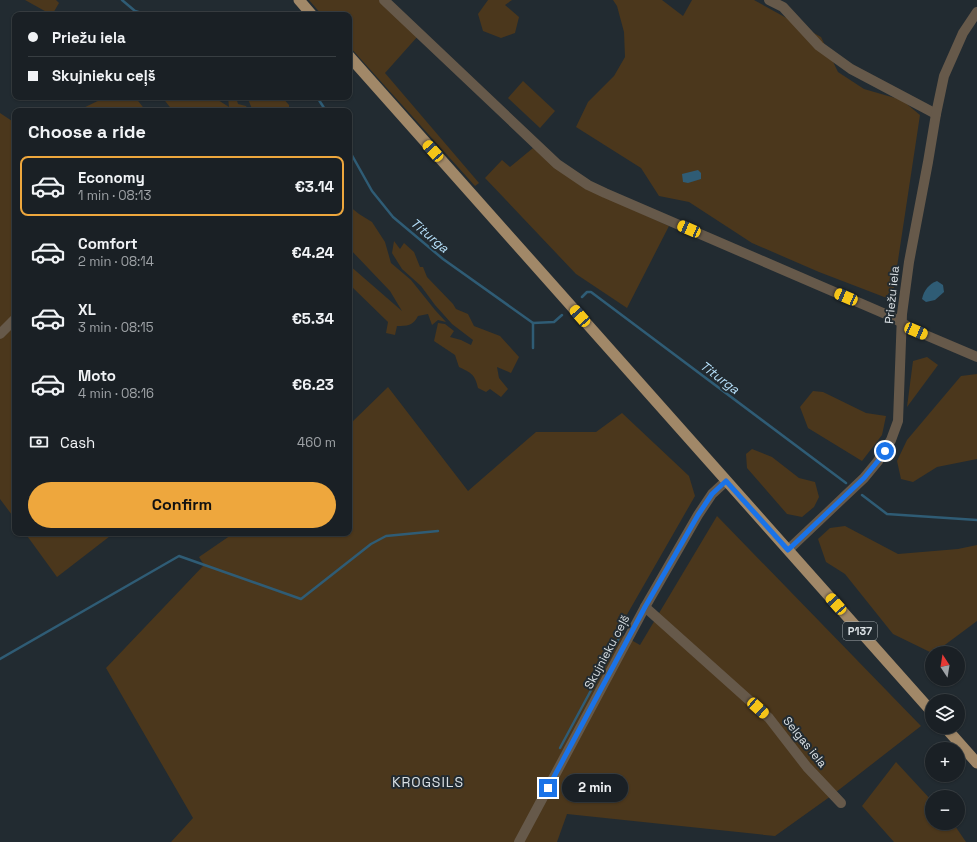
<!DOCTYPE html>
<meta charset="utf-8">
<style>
:root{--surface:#1a2025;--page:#272d32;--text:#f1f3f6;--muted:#9fa3a7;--line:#383e42;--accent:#eea73d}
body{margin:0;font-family:"Space Grotesk",sans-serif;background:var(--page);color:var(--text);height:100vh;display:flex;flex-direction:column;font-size:15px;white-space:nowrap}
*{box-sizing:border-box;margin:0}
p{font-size:13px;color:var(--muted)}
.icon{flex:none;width:22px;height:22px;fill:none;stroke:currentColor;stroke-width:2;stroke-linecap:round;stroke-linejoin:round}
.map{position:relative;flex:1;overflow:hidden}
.side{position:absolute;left:12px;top:108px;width:340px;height:428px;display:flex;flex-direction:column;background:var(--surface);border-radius:8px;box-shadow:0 1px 3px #0004,0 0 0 1px var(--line)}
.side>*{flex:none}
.guide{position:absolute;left:12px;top:12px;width:340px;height:88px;border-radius:8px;box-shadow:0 1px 3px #0004,0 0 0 1px var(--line);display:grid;align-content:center;height:88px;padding:0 16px;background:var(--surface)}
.needle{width:26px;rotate:348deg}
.controls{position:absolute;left:925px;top:646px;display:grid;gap:8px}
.controls a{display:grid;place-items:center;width:40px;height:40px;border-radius:50%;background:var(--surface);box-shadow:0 1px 3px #0004,0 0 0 1px var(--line);font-size:20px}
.end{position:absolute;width:18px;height:18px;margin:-9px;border:5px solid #1a73e8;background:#fff;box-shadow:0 0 0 2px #fff}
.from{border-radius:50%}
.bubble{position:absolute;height:28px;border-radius:14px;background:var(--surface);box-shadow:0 1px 3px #0004,0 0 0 1px var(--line);font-size:13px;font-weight:800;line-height:28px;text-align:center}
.car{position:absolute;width:12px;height:24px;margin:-12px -6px;border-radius:5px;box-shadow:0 0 3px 1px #0007;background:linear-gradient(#f5c518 24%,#345 0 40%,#f5c518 0 76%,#345 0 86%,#f5c518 0)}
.guide b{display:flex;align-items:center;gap:14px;height:38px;font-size:15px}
.guide b+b{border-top:1px solid var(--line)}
.guide i{width:10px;height:10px;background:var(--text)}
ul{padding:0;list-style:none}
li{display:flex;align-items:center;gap:12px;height:60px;margin:0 8px 6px;padding:0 8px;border:2px solid transparent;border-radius:8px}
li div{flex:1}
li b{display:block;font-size:15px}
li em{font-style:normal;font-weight:800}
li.active{border-color:var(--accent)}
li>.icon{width:36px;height:36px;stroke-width:1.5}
h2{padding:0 16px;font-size:18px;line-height:48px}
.pay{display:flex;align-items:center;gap:10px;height:44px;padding:0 16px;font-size:15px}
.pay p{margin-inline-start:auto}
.primary-button{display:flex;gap:8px;margin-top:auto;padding:8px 16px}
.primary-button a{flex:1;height:46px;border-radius:24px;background:var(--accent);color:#111;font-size:16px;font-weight:800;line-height:46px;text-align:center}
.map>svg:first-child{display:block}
.green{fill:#4b371c}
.water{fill:#2f5c75}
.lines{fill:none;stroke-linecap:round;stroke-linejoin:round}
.stream{stroke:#2f5c75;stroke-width:2.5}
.minor{stroke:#66594a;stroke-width:10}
.primary{stroke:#a18868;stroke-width:11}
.route{stroke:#1a73e8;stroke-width:5}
.labels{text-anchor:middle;stroke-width:4;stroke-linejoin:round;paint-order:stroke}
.shield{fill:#222b31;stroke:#a3aaae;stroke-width:1}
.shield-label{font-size:11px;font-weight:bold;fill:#dae0e4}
.street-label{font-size:12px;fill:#dae0e4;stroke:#222b31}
.water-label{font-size:13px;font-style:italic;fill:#b7e1fb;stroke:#222b31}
.quarter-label{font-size:14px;letter-spacing:1px;fill:#dae0e4;stroke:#222b31}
</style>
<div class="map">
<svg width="977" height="842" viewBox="0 0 977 842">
<rect width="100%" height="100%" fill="#222b31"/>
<g class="green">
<path d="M25,0H56L59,3L52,15Z"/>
<path d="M309,0H379L418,36L385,73L479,183L475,186L349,46V15H322Z"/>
<path d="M488,0H512L505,5L519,17L515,33L501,38L483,31L478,14Z"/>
<path d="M613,0H662L683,16L692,0H754L821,37L838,72L864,89L902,100L920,115L892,300L819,272L752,243L689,202L659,196L641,168L576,127L588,102L614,76L625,57L624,32L617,6Z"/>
<path d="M523,81L555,111L540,128L508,98Z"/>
<path d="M106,97H135L146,111H77Z"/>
<path d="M162,97H216L218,100L229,107L228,97H236L238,104L246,106L249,111H173Z"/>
<path d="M247,97H282L289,105V111H273L262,107L260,111H253Z"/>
<path d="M0,113L15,123V519L0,499Z"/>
<path d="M533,148L581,186L669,226L627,308L576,274L485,178L502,160L510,167Z"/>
<path d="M349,206L359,214L372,222L385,242L391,263L411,280L435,310L446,322L438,320L432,325L428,314L418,316C413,326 407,326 397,326L395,335L386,333L388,322L349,284V265L402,311L390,291L349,248Z"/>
<path d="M394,241L400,249L404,243L414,252L420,267H423L427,277L453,304L456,309L468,314L474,326L500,336L519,357L511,373L497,367L499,378L508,389L501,397L490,389L486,392L478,388C475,374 471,373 459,367L455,355L434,341L438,323L445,324L454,331L450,337L461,340L471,345L473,340L452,324L435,305L421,286L402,269L392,253Z"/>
<path d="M927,357L938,365L907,407L913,361Z"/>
<path d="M977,374V459L937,467L913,482L901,479L897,461L907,440L961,376Z"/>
<path d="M388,387L468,491L536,432H596L622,413L689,476L695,496L617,632L640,645L717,516L921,726L831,796L775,836L567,814L557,842H171L193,818L106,668L204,565L199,557L234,533H349V425Z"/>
<path d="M813,391L823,392L866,413L886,416L882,435L862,461L808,428L800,407Z"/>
<path d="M752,449L772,457L799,478L815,482L819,497L814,507L802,517L787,514L747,468L746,454Z"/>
<path d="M845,526L898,554L958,549L977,545V621L934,653H932L893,634L845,574L826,562L818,539L830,528Z"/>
<path d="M25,533H114L57,577Z"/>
<path d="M896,762L932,801V823H953L966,842H894L862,806Z"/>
</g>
<g class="water">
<path d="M698,170L701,173V179L688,183L683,182L682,174Z"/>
<path d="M937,281L943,285L944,292L935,300L926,302L922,299C924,290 929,284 937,281Z"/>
</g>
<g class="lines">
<g class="stream">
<path d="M122,0L135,11L148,15"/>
<path d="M317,97L326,111"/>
<path d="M349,150L372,191L393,217L443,259L533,323L554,322L562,315"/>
<path d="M582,297L587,292H591L846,483"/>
<path d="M533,348V323"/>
<path d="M862,495L887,514L977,520"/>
<path d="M0,659L179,556L301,599L371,544L386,536L438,531"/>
<path d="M560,748L625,627"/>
</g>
<g class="minor">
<path d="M384,0L557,164L588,185L605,193L890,316L916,331L977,357"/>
<path d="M769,0L783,7L819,46L851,69L936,114"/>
<path d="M0,334L15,319"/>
<path d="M788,550L864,478L878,461L891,440L898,421L902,314L909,262L928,162L936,114L944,76L963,33L977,12"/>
<path d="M645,607L769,718L807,767L841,803"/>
<path d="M519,842L645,607L698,515L712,494L726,481"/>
</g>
<g class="primary">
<path d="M299,0L312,15"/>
<path d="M349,56L932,712"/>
<path d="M945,727L977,763"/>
</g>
</g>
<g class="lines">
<path class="route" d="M548,788L645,607L698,515L712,494L726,481L788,550L864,478L878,461L885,451"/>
</g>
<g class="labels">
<rect class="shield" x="843" y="622" width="34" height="18" rx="3"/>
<g class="shield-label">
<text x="860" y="635">P137</text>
</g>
<g class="street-label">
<text transform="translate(892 295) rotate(-84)" y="4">Priežu iela</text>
<text transform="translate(607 652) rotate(-62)" y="4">Skujnieku ceļš</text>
<text transform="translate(805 742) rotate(51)" y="4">Selgas iela</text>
</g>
<g class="water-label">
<text transform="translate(430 235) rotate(40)" y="5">Titurga</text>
<text transform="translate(720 377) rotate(37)" y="5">Titurga</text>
</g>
<g class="quarter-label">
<text x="428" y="787">KROGSILS</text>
</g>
</g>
</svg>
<div class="controls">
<a><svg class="needle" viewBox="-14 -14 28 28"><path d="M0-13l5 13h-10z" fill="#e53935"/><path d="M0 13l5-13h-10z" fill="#9fa3a7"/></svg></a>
<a><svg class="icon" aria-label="layers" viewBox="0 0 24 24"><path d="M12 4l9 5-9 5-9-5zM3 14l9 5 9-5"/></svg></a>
<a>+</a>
<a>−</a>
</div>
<i class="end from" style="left:885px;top:451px"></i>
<i class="end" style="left:548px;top:788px"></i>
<div class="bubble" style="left:562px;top:774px;width:66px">2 min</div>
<i class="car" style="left:433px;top:151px;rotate:318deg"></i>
<i class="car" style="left:689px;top:229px;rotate:293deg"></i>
<i class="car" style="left:846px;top:297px;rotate:293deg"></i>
<i class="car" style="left:580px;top:316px;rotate:319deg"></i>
<i class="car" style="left:916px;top:331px;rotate:113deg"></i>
<i class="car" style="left:836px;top:604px;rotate:318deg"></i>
<i class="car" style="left:758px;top:708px;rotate:132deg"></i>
<div class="guide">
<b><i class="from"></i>Priežu iela</b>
<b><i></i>Skujnieku ceļš</b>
</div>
<section class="side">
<h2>Choose a ride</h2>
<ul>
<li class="active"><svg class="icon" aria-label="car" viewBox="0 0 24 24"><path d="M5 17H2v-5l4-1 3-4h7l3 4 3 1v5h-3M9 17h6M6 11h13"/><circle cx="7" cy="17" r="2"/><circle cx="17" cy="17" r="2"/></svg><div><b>Economy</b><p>1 min · 08:13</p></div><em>€3.14</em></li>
<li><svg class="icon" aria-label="car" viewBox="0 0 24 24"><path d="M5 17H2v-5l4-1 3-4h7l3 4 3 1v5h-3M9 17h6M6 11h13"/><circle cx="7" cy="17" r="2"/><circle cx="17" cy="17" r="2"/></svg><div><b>Comfort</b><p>2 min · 08:14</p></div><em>€4.24</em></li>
<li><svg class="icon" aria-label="car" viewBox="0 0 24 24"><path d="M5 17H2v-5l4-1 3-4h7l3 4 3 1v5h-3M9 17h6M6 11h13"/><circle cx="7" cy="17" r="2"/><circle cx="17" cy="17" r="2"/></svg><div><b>XL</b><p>3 min · 08:15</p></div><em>€5.34</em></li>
<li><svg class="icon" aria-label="car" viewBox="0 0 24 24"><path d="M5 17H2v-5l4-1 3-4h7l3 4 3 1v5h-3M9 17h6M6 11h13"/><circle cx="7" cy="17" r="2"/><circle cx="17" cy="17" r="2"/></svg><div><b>Moto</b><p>4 min · 08:16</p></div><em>€6.23</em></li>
</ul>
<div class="pay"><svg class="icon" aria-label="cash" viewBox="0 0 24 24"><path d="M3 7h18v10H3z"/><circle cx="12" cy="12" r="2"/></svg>Cash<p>460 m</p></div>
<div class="primary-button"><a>Confirm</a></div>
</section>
</div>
